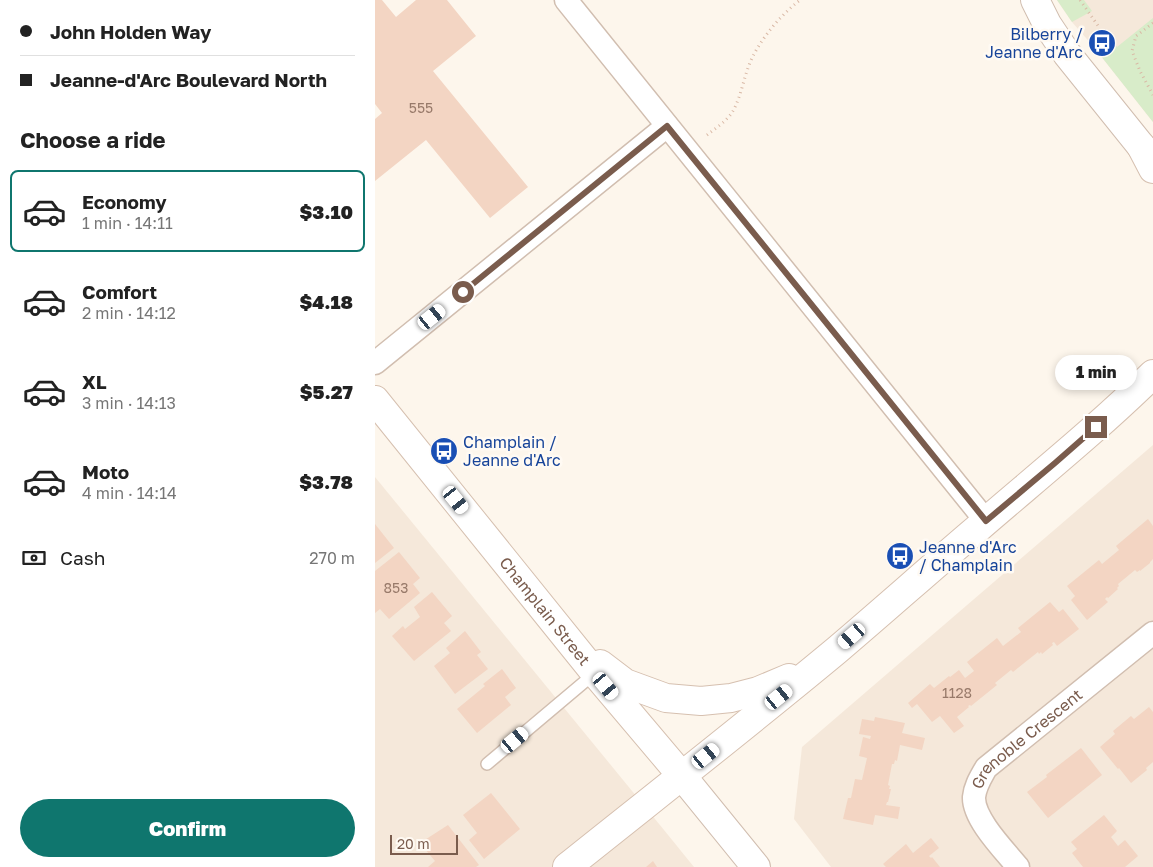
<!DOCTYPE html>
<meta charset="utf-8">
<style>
:root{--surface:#fff;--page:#f2f2f2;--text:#222;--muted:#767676;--line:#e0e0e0;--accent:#0f766e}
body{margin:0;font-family:"Golos Text",sans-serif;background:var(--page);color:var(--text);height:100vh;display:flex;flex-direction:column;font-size:19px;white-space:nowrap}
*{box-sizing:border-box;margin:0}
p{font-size:16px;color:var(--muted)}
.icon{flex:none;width:28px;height:28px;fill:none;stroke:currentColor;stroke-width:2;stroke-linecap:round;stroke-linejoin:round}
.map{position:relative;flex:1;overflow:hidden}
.details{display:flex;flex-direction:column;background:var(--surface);width:375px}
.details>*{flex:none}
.top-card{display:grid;align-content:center;height:110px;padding:0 20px;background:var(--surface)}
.scale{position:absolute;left:15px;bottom:12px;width:68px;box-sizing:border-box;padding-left:5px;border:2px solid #7a5c4d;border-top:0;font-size:14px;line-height:18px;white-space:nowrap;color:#7a5c4d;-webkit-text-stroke:4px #fffaf3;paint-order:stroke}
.end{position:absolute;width:22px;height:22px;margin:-11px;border:6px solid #7a5c4d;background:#fff;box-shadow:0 0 0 2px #fff}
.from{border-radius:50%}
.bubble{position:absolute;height:35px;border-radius:18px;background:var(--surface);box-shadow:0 2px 8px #0003;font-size:16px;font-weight:800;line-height:35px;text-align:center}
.car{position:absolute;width:15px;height:30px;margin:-15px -8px;border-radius:6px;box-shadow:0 0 4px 1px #0007;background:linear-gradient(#fff 24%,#345 0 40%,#fff 0 76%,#345 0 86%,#fff 0)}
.top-card b{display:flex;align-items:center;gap:18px;height:48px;font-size:19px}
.top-card b+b{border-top:1px solid var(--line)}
.top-card i{width:12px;height:12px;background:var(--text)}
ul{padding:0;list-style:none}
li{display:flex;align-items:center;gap:15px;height:82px;margin:0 10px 8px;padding:0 10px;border:2px solid transparent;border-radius:8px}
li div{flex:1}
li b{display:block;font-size:19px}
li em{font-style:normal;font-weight:800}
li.active{border-color:var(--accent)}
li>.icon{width:45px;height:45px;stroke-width:1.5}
h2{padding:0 20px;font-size:22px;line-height:60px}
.pay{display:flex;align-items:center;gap:12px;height:55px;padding:0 20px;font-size:19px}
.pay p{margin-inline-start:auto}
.primary-button{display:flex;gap:10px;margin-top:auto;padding:10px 20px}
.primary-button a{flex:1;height:58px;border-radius:30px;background:var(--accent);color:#fff;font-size:20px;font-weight:800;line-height:58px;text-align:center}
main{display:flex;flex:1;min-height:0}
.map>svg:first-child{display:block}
.residential{fill:#f5e8da}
.grass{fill:#d8ecc9}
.building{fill:#f3d5c3}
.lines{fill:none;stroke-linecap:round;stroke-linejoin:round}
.service-casing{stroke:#d1beb0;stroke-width:14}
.minor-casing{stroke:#d1beb0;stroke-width:25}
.tertiary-casing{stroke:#d1beb0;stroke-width:30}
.secondary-casing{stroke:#d6c0b0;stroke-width:30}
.path{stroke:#d9b8a5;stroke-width:3;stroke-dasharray:1 4;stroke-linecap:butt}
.service{stroke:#fff;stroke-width:11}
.minor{stroke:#fff;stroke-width:22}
.tertiary{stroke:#fff;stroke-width:28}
.secondary{stroke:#fff;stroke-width:28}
.route{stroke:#7a5c4d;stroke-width:6}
.labels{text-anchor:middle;stroke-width:5;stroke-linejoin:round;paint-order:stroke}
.number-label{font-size:14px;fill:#987a6a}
.transit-label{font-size:16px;fill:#164399;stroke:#fffaf3;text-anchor:start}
.street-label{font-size:16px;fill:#7a5c4d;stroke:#fffaf3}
</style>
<main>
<section class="details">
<div class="top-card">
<b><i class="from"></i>John Holden Way</b>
<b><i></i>Jeanne-d'Arc Boulevard North</b>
</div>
<h2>Choose a ride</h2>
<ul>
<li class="active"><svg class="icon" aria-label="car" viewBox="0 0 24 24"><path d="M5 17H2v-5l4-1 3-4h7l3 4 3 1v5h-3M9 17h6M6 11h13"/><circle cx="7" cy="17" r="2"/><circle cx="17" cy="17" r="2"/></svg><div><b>Economy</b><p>1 min · 14:11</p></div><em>$3.10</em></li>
<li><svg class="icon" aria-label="car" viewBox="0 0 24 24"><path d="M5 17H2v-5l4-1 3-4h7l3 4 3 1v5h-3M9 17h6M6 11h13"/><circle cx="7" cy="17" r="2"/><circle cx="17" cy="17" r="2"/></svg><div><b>Comfort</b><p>2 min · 14:12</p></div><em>$4.18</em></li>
<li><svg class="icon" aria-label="car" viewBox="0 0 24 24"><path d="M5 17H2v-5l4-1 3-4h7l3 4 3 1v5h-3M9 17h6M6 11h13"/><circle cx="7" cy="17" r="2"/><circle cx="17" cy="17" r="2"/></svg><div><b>XL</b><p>3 min · 14:13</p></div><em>$5.27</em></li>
<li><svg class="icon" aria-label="car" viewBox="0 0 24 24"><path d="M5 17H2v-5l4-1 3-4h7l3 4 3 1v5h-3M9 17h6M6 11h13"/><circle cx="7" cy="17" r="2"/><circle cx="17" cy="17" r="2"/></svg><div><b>Moto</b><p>4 min · 14:14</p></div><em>$3.78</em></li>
</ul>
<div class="pay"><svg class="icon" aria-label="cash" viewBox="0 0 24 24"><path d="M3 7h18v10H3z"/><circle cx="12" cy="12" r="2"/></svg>Cash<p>270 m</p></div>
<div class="primary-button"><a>Confirm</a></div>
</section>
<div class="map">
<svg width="778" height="867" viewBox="0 0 778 867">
<rect width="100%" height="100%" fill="#fdf6ec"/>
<g class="residential">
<path d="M682,0H778V122L718,46L697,22Z"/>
<path d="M778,445V867H456L419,819L427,747Z"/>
<path d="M0,477L289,830L319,867H0Z"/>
</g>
<g class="grass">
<path d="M682,0H709L717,11L697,22Z"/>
<path d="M778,18V122L718,46L732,33L742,47Z"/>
</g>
<g class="building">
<path d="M0,0H7L21,17L41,0H72L101,36L58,71L153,187L115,218L51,140L0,181V119L7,113L0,104Z"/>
<path d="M773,519L778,526V559L775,562V563L765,571V570L762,572L760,570L743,584L744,586L742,588L743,589L733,598L732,597L730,599L733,602L712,620L696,600L700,596L692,586L724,560L727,564L744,550L741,546Z"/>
<path d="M0,524L19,548L0,563Z"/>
<path d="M24,552L45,578L38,584L45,593L14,619L5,609L0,613V571Z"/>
<path d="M57,592L77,616L69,623L76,631L39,661L17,636L28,626L30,629L45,617L39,607Z"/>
<path d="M675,602L684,612L688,609L704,629L682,646L679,642L677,643L678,645L667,654L666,652L664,654L663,652L638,672L636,670L620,683L622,685L596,706L595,705L593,706L594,707L582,717L589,726L579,733L565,716L557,722L542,704L537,708L533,703L555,684L559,688L574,676L575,677L584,670L590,678L599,671L592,662L622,638L628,646L646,632L643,628Z"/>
<path d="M90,631L106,652L102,655L113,669L80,694L59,666L75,653L71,648Z"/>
<path d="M127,669L141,688L130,697L136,705L102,733L82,709L110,686L108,684Z"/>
<path d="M774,707L778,712V762L771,768L772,770L756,783L744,768L743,769L725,747L740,734L738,731L756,716L759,719Z"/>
<path d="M500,717L530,723L527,733L550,738L547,750L525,745L522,761L520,760L519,764H517L513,785L515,786L514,789H516L513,802H512L511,805L525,807L523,819L500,815L498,825L468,819L473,798H476L480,779L487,780L492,758L484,756L488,737L495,739L496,736L484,734L487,719L499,721Z"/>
<path d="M706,748L727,775L673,818L652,792L672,777L671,775Z"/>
<path d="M116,793L145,829L109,859L94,840L102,833L88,815Z"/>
<path d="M729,815L742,831L736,837L743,846L750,840L763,856L750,867H708L697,853L702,849L696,842Z"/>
<path d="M73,825L104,865L101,867H53L60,861L45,843Z"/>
<path d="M556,838L564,848L554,856L556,858L557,857L565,867H511L508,864L531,844L538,853Z"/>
<path d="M278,861L282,867H271Z"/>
</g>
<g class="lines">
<g class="service-casing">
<path id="service" d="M112,764L220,673"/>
</g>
<g class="minor-casing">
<g id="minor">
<path d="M191,0L611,521"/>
<path d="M0,363L292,126"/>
<path id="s1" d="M643,867C630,851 598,819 599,797C600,786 606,777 611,768L778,633"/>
</g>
</g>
<g class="tertiary-casing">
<g id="tertiary">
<path d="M660,0L672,24L692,54L778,161"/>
<path d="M307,776L381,867"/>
</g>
</g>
<g class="secondary-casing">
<g id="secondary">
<path d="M766,146L778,169"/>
<path id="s2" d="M0,400L220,673L307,776"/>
<path d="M225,664L250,683L291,698L326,701L356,698L383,691L414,678"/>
<path d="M192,867C282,795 373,724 462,650C509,610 555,569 602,529C661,478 722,429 778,374"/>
</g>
</g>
<g class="path">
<path d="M705,0L724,27"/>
<path d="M778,23L761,36L757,51L765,71L778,95"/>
<path d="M332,135C341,128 352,121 358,111C367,95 369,74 378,56C389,35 406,15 425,0"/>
</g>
<use href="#service" class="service"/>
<use href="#minor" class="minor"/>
<use href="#tertiary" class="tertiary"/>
<use href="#secondary" class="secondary"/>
</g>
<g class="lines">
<path class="route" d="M88,292L292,126L428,294L611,521L680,463L721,427"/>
</g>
<defs>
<g id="bus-disc" transform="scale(1.4375)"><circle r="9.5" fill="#1a4fb4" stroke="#fffaf3"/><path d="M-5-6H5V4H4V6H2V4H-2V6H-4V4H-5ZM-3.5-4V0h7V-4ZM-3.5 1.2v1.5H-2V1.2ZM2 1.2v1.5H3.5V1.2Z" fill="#fff"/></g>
</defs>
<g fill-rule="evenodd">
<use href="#bus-disc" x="727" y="43"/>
<use href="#bus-disc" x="69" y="451"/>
<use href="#bus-disc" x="525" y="556"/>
</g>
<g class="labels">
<g class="number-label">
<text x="46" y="113">555</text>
<text x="21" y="593">853</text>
<text x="582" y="698">1128</text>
</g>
<g class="transit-label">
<text x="708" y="40" text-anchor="end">Bilberry /<tspan x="708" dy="18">Jeanne d'Arc</tspan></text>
<text x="88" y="448">Champlain /<tspan x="88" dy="18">Jeanne d'Arc</tspan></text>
<text x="544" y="553">Jeanne d'Arc<tspan x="544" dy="18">/ Champlain</tspan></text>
</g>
<g class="street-label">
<text dy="6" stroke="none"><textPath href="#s2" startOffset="271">Champlain Street</textPath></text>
<text dy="6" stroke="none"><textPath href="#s1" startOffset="165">Grenoble Crescent</textPath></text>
</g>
</g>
</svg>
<div class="scale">20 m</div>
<i class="end from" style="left:88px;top:292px"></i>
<i class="end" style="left:721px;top:427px"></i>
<div class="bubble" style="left:680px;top:355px;width:82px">1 min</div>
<i class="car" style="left:57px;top:317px;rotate:51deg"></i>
<i class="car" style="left:81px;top:500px;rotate:141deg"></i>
<i class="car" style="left:477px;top:636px;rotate:229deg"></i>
<i class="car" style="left:231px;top:686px;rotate:140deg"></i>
<i class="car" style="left:404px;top:697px;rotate:51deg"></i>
<i class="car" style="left:140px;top:740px;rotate:50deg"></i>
<i class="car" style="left:331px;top:756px;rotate:51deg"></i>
</div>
</main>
